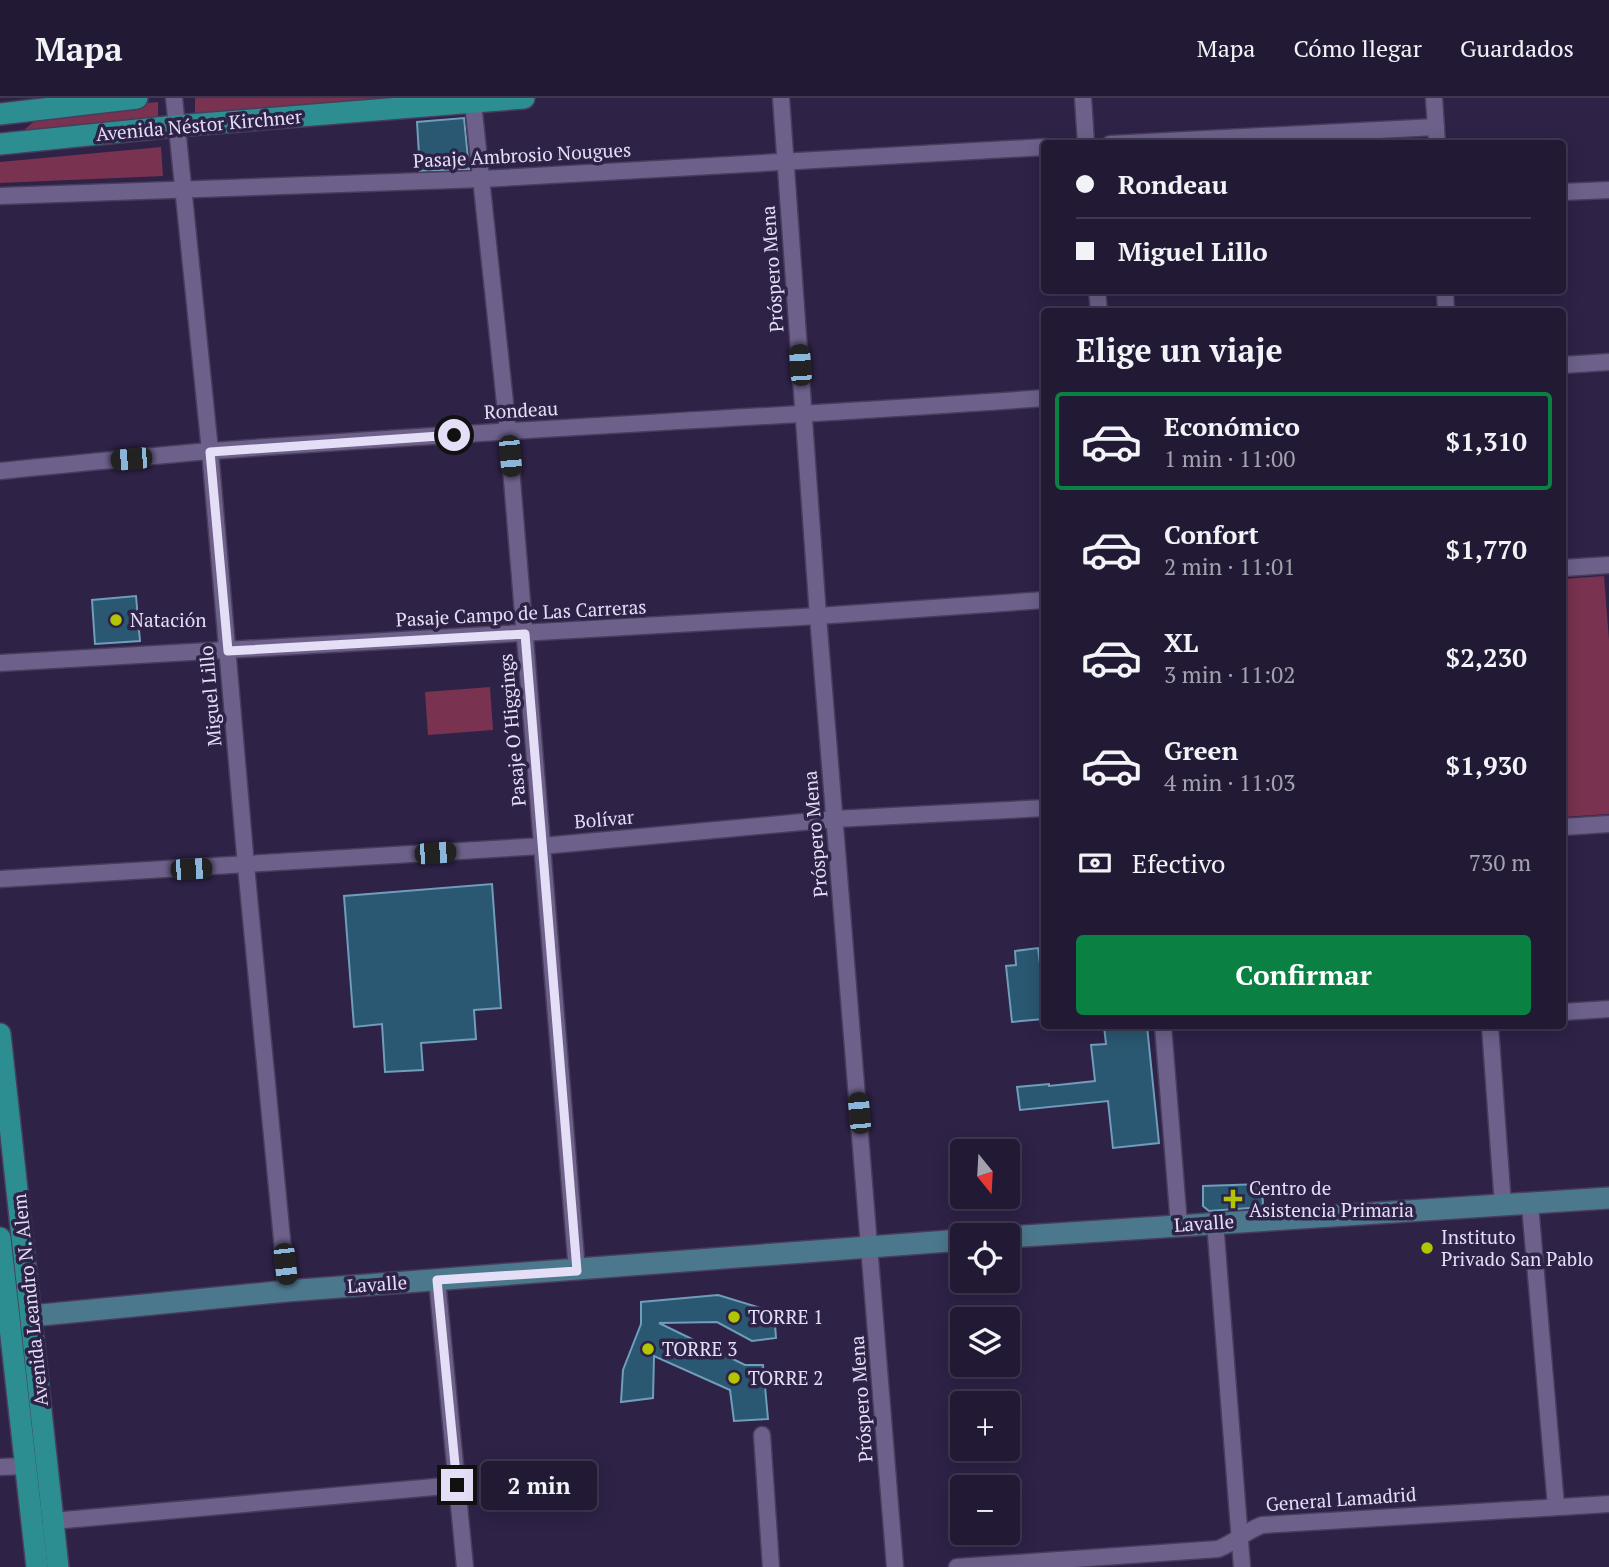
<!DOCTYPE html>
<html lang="es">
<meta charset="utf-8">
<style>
:root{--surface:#221a35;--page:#2a233d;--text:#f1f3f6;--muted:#a2a1ad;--line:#3f3850;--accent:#0b8043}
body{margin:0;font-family:"PT Serif",serif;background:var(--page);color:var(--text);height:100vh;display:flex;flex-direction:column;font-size:26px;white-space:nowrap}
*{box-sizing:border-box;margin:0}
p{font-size:23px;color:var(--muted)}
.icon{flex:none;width:38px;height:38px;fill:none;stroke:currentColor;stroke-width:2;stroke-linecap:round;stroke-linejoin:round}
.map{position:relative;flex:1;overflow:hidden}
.side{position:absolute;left:1041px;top:210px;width:525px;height:721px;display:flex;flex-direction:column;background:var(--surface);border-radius:7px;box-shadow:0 4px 18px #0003,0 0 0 2px var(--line)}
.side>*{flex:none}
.banner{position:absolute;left:1041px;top:42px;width:525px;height:154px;border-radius:7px;box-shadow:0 4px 18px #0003,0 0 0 2px var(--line);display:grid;align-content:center;height:154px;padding:0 35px;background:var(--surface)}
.needle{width:46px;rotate:162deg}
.buttons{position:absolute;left:950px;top:1041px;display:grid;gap:14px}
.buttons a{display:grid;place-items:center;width:70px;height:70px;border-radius:7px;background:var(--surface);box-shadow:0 4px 18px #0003,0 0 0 2px var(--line);font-size:35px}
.end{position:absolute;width:32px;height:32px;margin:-16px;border:9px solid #e4def6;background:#111;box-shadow:0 0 0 4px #111}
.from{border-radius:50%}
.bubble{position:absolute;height:49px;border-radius:7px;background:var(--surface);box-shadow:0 4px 18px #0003,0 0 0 2px var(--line);font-size:23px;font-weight:600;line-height:49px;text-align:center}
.car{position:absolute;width:21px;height:42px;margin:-21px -10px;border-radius:9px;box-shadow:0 0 5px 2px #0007;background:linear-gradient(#222 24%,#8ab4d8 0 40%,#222 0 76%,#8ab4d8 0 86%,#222 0)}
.banner b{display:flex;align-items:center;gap:24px;height:66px;font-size:26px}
.banner b+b{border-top:2px solid var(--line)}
.banner i{width:18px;height:18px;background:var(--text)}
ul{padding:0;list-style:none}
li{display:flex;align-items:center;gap:21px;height:98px;margin:0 14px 10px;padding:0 21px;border:4px solid transparent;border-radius:7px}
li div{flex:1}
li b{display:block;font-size:26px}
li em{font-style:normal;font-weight:600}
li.current{border-color:var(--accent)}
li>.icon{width:63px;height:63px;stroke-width:1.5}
h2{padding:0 35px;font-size:32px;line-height:84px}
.pay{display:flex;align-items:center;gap:18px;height:77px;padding:0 35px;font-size:26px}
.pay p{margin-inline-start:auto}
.primary-button{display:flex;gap:14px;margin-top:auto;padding:14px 35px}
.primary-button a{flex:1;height:80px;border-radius:7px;background:var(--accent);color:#fff;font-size:28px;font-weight:600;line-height:80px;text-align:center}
header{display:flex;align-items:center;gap:42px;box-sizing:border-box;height:98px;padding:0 35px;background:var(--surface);border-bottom:2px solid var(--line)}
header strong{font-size:33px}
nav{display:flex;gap:38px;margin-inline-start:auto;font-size:24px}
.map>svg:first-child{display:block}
.green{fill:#79324f}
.building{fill:#2a5771;stroke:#6f9dba;stroke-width:2}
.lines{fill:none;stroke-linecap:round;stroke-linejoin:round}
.street-casing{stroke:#483d5c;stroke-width:19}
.secondary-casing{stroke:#483d5c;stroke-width:24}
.primary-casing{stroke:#483d5c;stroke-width:24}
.street{stroke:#6d618b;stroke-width:16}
.secondary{stroke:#4c788d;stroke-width:21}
.primary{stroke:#2c8e90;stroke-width:21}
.route{stroke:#e4def6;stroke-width:9}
.poi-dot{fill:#b1c500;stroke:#2e2247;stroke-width:2.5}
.labels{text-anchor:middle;stroke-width:7;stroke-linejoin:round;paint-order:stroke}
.street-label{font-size:19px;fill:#e4def6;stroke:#2e2247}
.poi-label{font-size:19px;fill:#e4def6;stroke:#2e2247;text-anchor:start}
</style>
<header>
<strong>Mapa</strong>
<nav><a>Mapa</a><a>Cómo llegar</a><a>Guardados</a></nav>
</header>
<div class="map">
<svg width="1609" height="1469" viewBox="0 0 1609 1469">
<rect width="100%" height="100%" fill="#2e2247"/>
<g class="green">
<path d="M195,0H380L195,17Z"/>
<path d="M158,4V21L24,32L45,14Z"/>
<path d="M161,49L163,78L0,85V64Z"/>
<path d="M1604,478L1609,542V716L1563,719V481Z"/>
<path d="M490,589L493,632L428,637L425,594Z"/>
</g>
<g class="building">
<path d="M464,20L469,71L420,73L417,24Z"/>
<path d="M136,498L140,543L95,546L92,502Z"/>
<path d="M492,786L501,910L474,912L476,941L421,945L423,972L385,974L382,926L354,929L344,798Z"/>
<path d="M1038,850L1040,866H1045V906L1042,907L1043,921L1012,924L1006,868L1016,867L1015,853Z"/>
<path d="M1104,928H1147L1159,1045L1113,1050L1108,1003L1020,1012L1017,989L1049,986V988L1095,983L1091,947L1106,946Z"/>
<path d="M1262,1086L1263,1109L1209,1113L1203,1108V1088Z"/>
<path d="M718,1197L774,1214L776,1240L752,1243L717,1224L659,1225L745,1267H763L768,1321L734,1323L730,1292L654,1258L653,1300L621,1304L623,1272L641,1226V1204Z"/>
</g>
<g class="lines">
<g class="street-casing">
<g id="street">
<path d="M174,0L210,353L246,768L287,1193"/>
<path d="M781,0L818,518L895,1469"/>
<path d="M1083,0L1086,46"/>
<path d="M1434,0L1437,46"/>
<path d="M473,5L508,333L577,1173"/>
<path d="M1110,46L1436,29"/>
<path d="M1563,94L1609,92"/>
<path d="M0,98L482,81L1045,49"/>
<path d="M1097,192L1099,214"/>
<path d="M1445,192L1446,214"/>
<path d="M1563,267L1609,264"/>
<path d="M0,373C70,366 140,359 211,353C488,332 767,320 1045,300"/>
<path d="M1563,470L1609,467"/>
<path d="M0,565L818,518L1045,502"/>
<path d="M1563,729L1609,726"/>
<path d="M0,781L542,748L835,721L1045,710"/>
<path d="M1563,914L1609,911"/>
<path d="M1163,928L1179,1127"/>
<path d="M1490,928L1503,1108"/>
<path d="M1530,1107L1556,1408"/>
<path d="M1215,1124L1242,1469"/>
<path d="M437,1182L465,1469"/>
<path d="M762,1337L771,1469"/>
<path d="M0,1369L25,1368"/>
<path d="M53,1423L457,1387"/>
<path d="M957,1469L1218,1451C1234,1445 1246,1433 1262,1427L1609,1406"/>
</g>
</g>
<g class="secondary-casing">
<g id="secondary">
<path d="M1008,1139L1609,1100"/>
<path d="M31,1218L287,1193L962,1142"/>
</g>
</g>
<g class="primary-casing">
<g id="primary">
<path d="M0,16L137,0"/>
<path d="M0,46L177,28L524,0"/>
<path d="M0,936L58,1469"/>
<path d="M0,1140L37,1469"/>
</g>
</g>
<use href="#street" class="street"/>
<use href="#secondary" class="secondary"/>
<use href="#primary" class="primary"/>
</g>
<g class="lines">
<path class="route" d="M454,337L210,354L228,553L525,536L577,1173L437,1182L457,1387"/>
</g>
<g class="poi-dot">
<circle cx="116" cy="522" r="7"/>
<path d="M1229.5 1090.5h7v7h7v7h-7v7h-7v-7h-7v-7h7z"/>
<circle cx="1427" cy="1150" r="7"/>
<circle cx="734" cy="1219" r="7"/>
<circle cx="648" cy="1251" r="7"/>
<circle cx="734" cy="1280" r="7"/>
</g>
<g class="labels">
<g class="street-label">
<text transform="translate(199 27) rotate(-5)" y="7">Avenida Néstor Kirchner</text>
<text transform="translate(522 57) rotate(-3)" y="7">Pasaje Ambrosio Nougues</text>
<text transform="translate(772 171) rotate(-94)" y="7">Próspero Mena</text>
<text transform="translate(521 312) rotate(-3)" y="7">Rondeau</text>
<text transform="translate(521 515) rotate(-3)" y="7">Pasaje Campo de Las Carreras</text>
<text transform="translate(210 598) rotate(-95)" y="7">Miguel Lillo</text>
<text transform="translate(512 632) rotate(-95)" y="7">Pasaje O´Higgings</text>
<text transform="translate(604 721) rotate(-5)" y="7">Bolívar</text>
<text transform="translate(815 736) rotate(-95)" y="7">Próspero Mena</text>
<text transform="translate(1204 1125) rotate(-4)" y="7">Lavalle</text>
<text transform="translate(377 1186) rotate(-4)" y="7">Lavalle</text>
<text transform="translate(30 1202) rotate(-96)" y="7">Avenida Leandro N. Alem</text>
<text transform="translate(861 1301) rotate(-94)" y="7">Próspero Mena</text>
<text transform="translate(1341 1401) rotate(-4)" y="7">General Lamadrid</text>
</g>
<g class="poi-label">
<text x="130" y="529">Natación</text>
<text x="1249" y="1097">Centro de<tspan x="1249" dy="22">Asistencia Primaria</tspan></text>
<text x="1441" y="1146">Instituto<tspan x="1441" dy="22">Privado San Pablo</tspan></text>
<text x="748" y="1226">TORRE 1</text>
<text x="662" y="1258">TORRE 3</text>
<text x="748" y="1287">TORRE 2</text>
</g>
</g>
</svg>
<div class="buttons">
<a><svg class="needle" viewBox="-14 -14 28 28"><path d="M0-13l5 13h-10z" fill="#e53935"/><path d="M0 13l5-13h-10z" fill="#a2a1ad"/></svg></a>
<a><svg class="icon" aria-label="locate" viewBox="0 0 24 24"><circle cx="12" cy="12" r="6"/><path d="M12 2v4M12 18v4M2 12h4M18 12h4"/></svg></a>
<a><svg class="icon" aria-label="layers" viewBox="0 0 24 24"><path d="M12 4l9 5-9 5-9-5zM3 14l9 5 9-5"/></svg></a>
<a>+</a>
<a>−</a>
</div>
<i class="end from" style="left:454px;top:337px"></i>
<i class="end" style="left:457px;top:1387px"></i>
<div class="bubble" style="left:481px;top:1363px;width:116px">2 min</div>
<i class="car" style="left:800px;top:267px;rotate:356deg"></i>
<i class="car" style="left:510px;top:358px;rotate:175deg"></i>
<i class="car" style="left:131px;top:361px;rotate:265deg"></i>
<i class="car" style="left:435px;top:755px;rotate:86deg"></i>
<i class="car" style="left:191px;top:771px;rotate:87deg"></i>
<i class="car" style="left:859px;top:1015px;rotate:355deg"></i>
<i class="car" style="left:285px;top:1166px;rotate:174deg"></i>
<div class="banner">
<b><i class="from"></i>Rondeau</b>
<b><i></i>Miguel Lillo</b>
</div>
<section class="side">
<h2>Elige un viaje</h2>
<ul>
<li class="current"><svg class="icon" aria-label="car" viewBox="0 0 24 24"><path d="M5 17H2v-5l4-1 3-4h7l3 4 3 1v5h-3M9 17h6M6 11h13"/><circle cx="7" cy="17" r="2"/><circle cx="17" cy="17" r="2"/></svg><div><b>Económico</b><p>1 min · 11:00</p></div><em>$1,310</em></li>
<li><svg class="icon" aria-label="car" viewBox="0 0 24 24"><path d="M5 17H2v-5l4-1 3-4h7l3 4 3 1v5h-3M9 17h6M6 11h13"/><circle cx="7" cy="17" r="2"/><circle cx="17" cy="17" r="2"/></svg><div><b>Confort</b><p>2 min · 11:01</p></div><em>$1,770</em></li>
<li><svg class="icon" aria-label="car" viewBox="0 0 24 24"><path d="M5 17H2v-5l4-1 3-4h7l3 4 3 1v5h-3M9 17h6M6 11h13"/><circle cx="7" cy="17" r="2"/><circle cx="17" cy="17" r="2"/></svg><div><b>XL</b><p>3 min · 11:02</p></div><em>$2,230</em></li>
<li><svg class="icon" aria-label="car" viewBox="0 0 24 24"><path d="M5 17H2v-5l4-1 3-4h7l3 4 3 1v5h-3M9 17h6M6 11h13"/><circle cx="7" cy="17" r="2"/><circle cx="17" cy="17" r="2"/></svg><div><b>Green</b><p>4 min · 11:03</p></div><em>$1,930</em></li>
</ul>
<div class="pay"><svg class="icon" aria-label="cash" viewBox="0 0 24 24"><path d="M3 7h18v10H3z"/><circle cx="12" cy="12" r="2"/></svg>Efectivo<p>730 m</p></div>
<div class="primary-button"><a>Confirmar</a></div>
</section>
</div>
